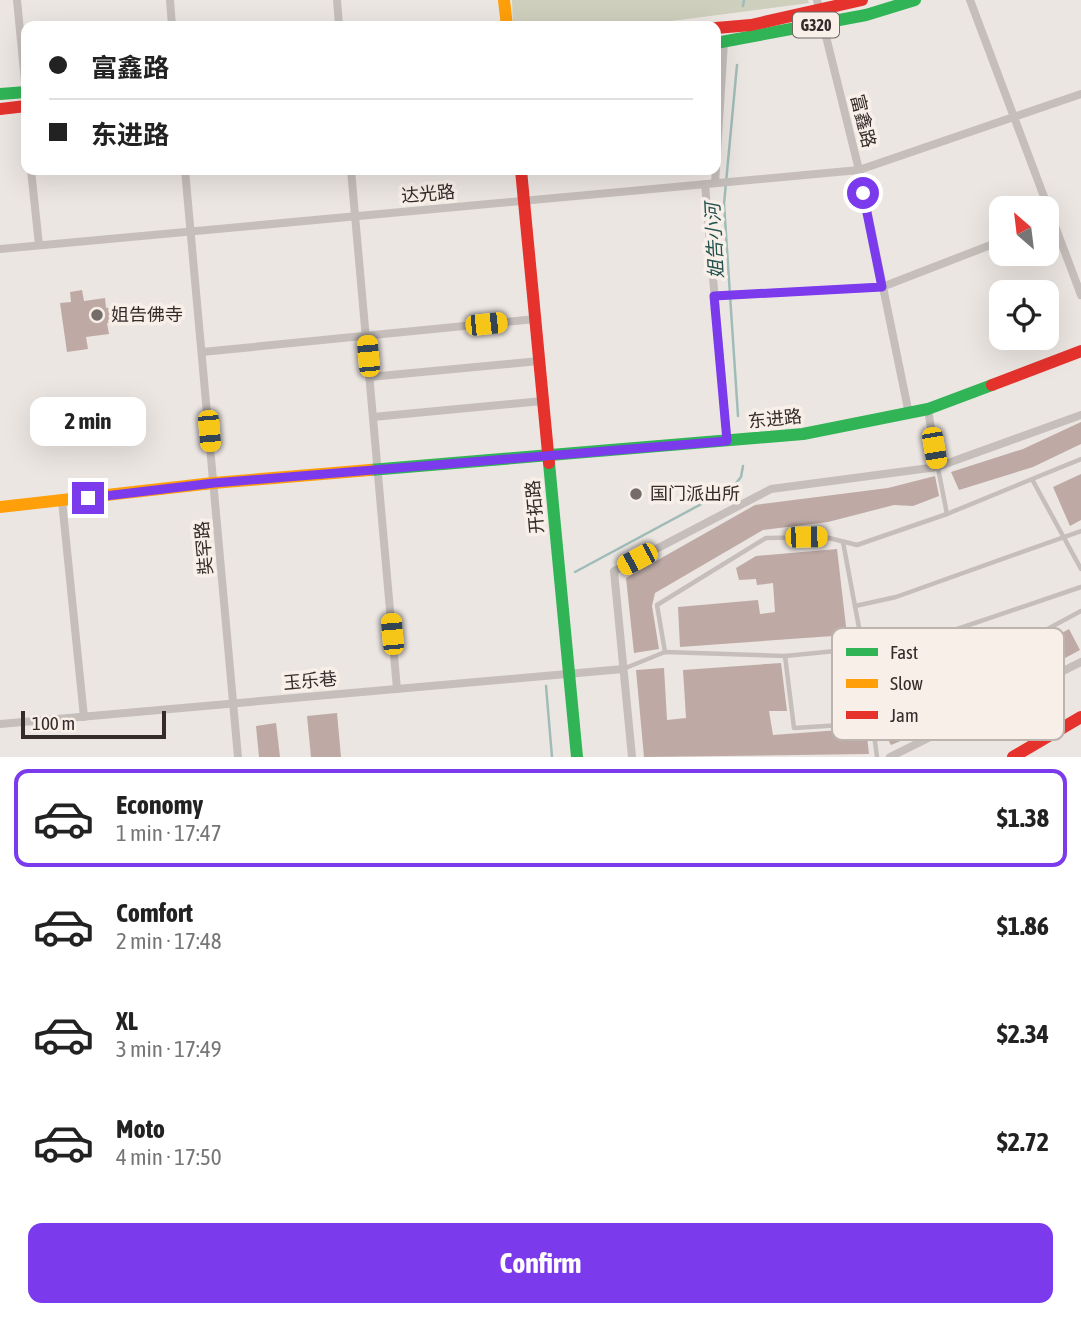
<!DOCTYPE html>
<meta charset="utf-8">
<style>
:root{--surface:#fff;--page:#f6f6f6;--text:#222;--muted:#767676;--line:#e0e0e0;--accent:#7c3aed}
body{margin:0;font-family:"Asap Condensed","Noto Sans SC",sans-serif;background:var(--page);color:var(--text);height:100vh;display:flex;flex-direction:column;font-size:26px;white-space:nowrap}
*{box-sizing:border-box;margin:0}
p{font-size:23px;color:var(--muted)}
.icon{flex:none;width:38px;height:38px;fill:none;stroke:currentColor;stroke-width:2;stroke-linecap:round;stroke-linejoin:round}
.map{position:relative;height:757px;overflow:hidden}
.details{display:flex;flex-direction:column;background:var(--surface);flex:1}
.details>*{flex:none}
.guide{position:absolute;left:21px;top:21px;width:700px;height:154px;border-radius:14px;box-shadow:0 7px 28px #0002;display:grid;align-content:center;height:154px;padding:0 28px;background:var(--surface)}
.needle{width:46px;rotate:332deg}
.buttons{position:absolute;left:989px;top:196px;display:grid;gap:14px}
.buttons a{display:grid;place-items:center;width:70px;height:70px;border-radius:14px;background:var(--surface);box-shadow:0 7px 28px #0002;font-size:35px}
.scale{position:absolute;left:21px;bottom:18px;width:145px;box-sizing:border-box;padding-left:7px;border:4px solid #352b29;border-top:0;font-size:19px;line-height:24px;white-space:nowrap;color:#352b29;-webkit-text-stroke:5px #f8efe9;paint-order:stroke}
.end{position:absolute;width:32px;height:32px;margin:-16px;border:9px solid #7c3aed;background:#fff;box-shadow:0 0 0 4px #fff}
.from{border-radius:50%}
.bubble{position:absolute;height:49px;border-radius:14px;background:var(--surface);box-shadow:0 7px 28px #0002;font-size:23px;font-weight:700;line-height:49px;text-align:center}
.car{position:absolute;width:21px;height:42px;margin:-21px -10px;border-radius:9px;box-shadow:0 0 5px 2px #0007;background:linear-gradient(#f5c518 24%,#345 0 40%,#f5c518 0 76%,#345 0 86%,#f5c518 0)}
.guide b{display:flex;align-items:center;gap:24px;height:66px;font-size:26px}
.guide b+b{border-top:2px solid var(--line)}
.guide i{width:18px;height:18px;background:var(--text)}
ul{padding:12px 0 0;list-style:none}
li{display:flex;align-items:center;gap:21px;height:98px;margin:0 14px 10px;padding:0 14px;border:4px solid transparent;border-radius:14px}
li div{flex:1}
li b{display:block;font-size:26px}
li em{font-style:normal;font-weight:700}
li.selected{border-color:var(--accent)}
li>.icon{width:63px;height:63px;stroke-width:1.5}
.cta{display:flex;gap:14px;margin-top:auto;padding:14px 28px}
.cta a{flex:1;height:80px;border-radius:14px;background:var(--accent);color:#fff;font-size:28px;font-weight:700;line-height:80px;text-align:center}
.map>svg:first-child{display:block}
.green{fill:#cfcfbd}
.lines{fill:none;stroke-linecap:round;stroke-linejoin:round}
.stream{stroke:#a0bcb8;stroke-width:2.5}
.building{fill:#bea9a5}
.lane{stroke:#c5bebb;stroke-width:4.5}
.street{stroke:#c5bebb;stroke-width:8}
.fast{stroke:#30b455;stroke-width:12}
.slow{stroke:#ff9f0a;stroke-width:12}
.jam{stroke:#e5322d;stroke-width:12}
.route{stroke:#7c3aed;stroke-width:9}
.poi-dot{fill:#756c6a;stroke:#f8efe9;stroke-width:2.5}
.labels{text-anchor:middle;stroke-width:7;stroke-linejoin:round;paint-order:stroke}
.shield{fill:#f8efe9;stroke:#706663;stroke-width:2}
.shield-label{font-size:16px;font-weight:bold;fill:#352b29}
.street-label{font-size:18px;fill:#352b29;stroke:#f8efe9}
.poi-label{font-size:18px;fill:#352b29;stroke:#f8efe9;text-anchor:start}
.water-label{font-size:19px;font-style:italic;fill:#23524f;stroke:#f8efe9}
.key{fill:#f8efe9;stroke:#beb4af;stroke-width:2}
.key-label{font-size:19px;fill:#352b29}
</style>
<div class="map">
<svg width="1081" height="757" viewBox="0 0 1081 757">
<rect width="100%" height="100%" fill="#ece6e2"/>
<path class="green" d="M512,0H808L809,3L633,26H513Z"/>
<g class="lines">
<g class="stream">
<path d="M743,6L744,0"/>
<path d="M737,65L724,204L738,416"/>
<path d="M575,572L733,487L741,477L743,466"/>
<path d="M546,686L552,757"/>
</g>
</g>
<g class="building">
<path d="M82,290L84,301L105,298L106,308L127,306L129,320L107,323L109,334L86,337L88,349L67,352L60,303L71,302L70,292Z"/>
<path d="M1081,422V444L1033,467L959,490L951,472L1023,449Z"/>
<path d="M1081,474V520L1070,526L1053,487Z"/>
<path d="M935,476L939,496L913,506L894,505L828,522L763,530L655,593L652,606L659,649L634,653L626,578L755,505L888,488Z"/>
<path d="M837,549L847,635L680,647L678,607L758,600L760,614L775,612L773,583L757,585L756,579L739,580L736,568L756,556Z"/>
<path d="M1069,629L1080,650L942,724L891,745L881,727L902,722Z"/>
<path d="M781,663L787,711H769L773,735L866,728L869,754L644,757L636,670L664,668L667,720L686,718L683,670Z"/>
<path d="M337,713L341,757H311L307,716Z"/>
<path d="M276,723L280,757H259L256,726Z"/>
</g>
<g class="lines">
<g class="lane">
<path d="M938,468L947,514"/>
<path d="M1033,481L1081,569"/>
<path d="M843,542L863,649L877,757"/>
<path d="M855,606L896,597L1081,531"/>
<path d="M665,652L657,605L766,538L825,537L857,545L947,514L1081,459"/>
<path d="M785,656L794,728L873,723L1081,611"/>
<path d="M623,669L665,652L785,656L916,643L1081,587"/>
</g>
<g class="street">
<path d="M17,0L26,92"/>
<path d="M170,0L172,26"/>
<path d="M337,0L339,26"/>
<path d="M817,0L859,170L909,414"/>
<path d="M970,0L1081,295"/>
<path d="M24,106L26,123"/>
<path d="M31,170L39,245"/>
<path d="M185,170L238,757"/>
<path d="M351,170L397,689"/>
<path d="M715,183L724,42"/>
<path d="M705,184L727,441"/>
<path d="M0,249L859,170L1081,94"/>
<path d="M714,296L882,287L1001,241"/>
<path d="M202,352L535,319"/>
<path d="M369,377L539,361"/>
<path d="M928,409L937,467"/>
<path d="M373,417L543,401"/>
<path d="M62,501L84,717"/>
<path d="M0,724L623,669"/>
<path d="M632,757L614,571L771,489L937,467L1081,415"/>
<path d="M890,757L1081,662"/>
</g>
<g class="fast">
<path d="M716,43L866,15L915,0"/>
<path d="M0,94L26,92"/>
<path d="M549,463L577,757"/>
<path d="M370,470L803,434L928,409L992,385"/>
</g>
<g class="slow">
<path d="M504,0L507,26"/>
<path d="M0,507L213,483L370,470"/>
</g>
<g class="jam">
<path d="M716,28L751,25L862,0"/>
<path d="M0,109L26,106"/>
<path d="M521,170L549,463"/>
<path d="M992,385L1081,351"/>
<path d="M1013,757L1081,717"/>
</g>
</g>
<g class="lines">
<path class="route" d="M88,498L214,483L727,441L714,296L882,287L863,193"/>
</g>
<g class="poi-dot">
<circle cx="97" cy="315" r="7"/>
<circle cx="636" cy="494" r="7"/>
</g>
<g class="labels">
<rect class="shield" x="793" y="12.5" width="46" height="25" rx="5"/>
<g class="shield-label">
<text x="816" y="31">G320</text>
</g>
<g class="street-label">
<text transform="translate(863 121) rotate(76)" y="6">富鑫路</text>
<text transform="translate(428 194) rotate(-5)" y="6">达光路</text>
<text transform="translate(775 419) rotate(-6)" y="6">东进路</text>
<text transform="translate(535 507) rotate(-95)" y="6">开拓路</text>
<text transform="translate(204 548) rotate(-95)" y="6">奘罕路</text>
<text transform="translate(310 681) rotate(-5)" y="6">玉乐巷</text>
</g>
<g class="poi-label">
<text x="111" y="321">姐告佛寺</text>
<text x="650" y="500">国门派出所</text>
</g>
<g class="water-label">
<text transform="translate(714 241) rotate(-93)" y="7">姐告小河</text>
</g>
</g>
<rect x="832" y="628" width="232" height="112" rx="10" class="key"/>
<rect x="846" y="648" width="32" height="8" fill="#30b455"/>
<rect x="846" y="679" width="32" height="9" fill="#ff9f0a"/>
<rect x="846" y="711" width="32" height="8" fill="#e5322d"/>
<g class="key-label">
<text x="890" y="659">Fast</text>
<text x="890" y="690">Slow</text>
<text x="890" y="722">Jam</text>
</g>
</svg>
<div class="buttons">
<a><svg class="needle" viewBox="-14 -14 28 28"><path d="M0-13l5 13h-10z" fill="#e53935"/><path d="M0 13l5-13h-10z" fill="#767676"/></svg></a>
<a><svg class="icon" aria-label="locate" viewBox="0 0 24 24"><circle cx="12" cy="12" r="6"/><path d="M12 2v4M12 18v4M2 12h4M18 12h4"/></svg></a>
</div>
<div class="scale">100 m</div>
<i class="end from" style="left:863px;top:193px"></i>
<i class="end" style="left:88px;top:498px"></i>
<div class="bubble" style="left:30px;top:397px;width:116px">2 min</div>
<i class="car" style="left:486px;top:324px;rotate:84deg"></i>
<i class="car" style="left:368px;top:356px;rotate:355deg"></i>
<i class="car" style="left:209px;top:431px;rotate:175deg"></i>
<i class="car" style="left:934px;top:448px;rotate:170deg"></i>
<i class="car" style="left:806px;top:537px;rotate:89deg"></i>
<i class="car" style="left:637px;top:559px;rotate:242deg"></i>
<i class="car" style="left:392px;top:634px;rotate:355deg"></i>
<div class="guide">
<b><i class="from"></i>富鑫路</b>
<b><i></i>东进路</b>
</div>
</div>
<section class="details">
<ul>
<li class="selected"><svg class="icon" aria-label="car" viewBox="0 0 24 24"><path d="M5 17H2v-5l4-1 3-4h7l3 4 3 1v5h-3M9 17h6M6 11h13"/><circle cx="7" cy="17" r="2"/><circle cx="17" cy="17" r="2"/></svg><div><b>Economy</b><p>1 min · 17:47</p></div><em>$1.38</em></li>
<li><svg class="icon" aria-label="car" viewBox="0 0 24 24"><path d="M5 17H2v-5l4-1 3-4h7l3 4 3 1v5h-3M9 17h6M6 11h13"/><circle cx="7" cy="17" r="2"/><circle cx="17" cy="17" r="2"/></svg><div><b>Comfort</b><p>2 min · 17:48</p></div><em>$1.86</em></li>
<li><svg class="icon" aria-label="car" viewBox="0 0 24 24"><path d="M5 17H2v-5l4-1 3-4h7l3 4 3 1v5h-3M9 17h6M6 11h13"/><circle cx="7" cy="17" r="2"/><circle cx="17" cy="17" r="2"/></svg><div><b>XL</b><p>3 min · 17:49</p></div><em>$2.34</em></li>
<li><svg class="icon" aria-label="car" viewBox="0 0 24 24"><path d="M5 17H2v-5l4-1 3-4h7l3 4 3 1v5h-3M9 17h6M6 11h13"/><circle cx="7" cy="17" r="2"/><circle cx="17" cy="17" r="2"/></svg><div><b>Moto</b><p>4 min · 17:50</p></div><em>$2.72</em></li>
</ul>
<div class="cta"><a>Confirm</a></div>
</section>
